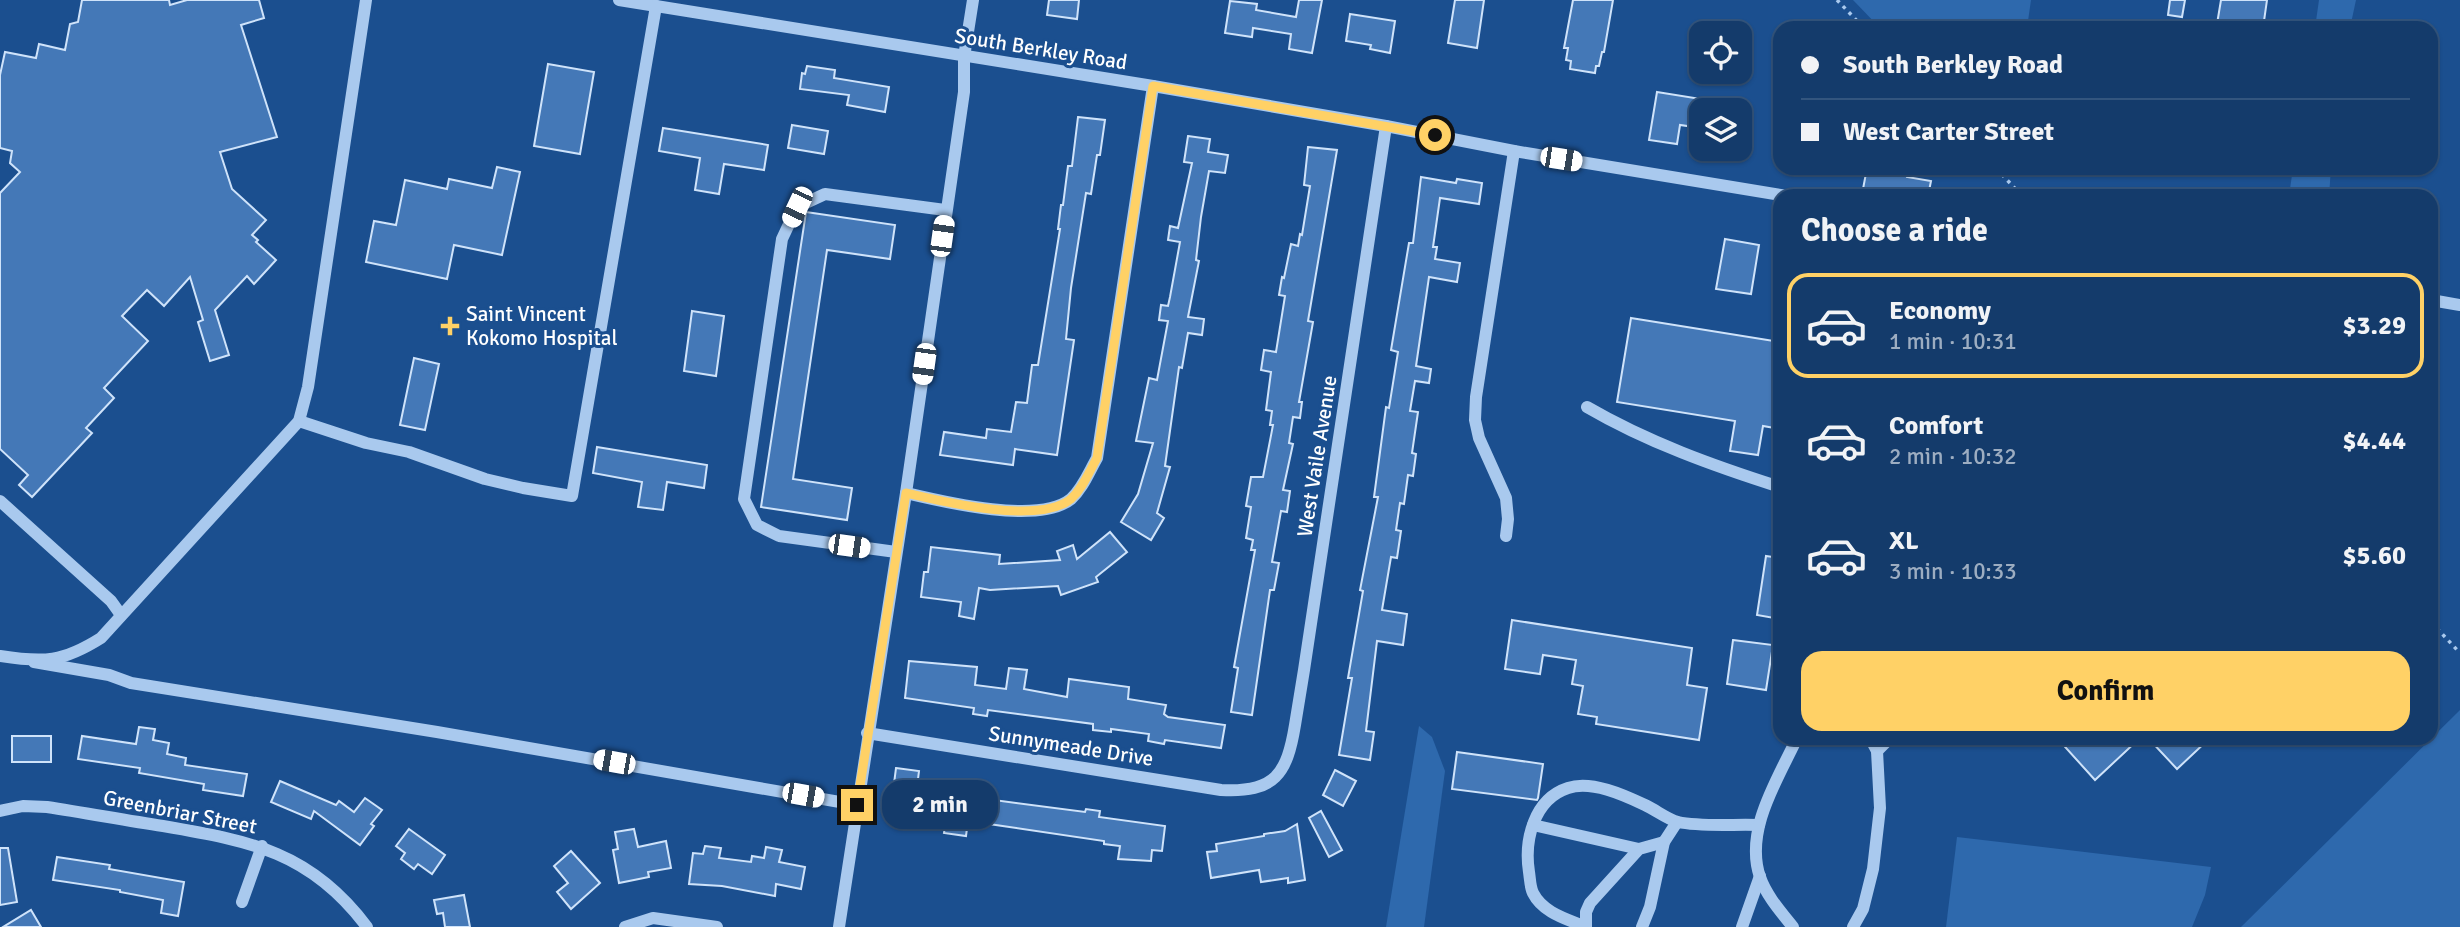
<!DOCTYPE html>
<meta charset="utf-8">
<style>
:root{--surface:#143b6b;--page:#214673;--text:#f1f3f6;--muted:#9dadc1;--line:#33557e;--accent:#ffd166}
body{margin:0;font-family:Signika,sans-serif;background:var(--page);color:var(--text);height:100vh;display:flex;flex-direction:column;font-size:26px;white-space:nowrap}
*{box-sizing:border-box;margin:0}
p{font-size:23px;color:var(--muted)}
.icon{flex:none;width:38px;height:38px;fill:none;stroke:currentColor;stroke-width:2;stroke-linecap:round;stroke-linejoin:round}
.map{position:relative;flex:1;overflow:hidden}
.details{position:absolute;left:1773px;top:189px;width:665px;height:556px;display:flex;flex-direction:column;background:var(--surface);border-radius:21px;box-shadow:0 2px 5px #0004,0 0 0 2px var(--line)}
.details>*{flex:none}
.hud{position:absolute;left:1773px;top:21px;width:665px;height:154px;border-radius:21px;box-shadow:0 2px 5px #0004,0 0 0 2px var(--line);display:grid;align-content:center;height:154px;padding:0 28px;background:var(--surface)}
.controls{position:absolute;left:1689px;top:21px;display:grid;gap:14px}
.controls a{display:grid;place-items:center;width:63px;height:63px;border-radius:14px;background:var(--surface);box-shadow:0 2px 5px #0004,0 0 0 2px var(--line);font-size:35px}
.end{position:absolute;width:32px;height:32px;margin:-16px;border:9px solid #ffd166;background:#111;box-shadow:0 0 0 4px #111}
.from{border-radius:50%}
.bubble{position:absolute;height:49px;border-radius:21px;background:var(--surface);box-shadow:0 2px 5px #0004,0 0 0 2px var(--line);font-size:23px;font-weight:700;line-height:49px;text-align:center}
.car{position:absolute;width:21px;height:42px;margin:-21px -10px;border-radius:9px;box-shadow:0 0 5px 2px #0007;background:linear-gradient(#fff 24%,#345 0 40%,#fff 0 76%,#345 0 86%,#fff 0)}
.hud b{display:flex;align-items:center;gap:24px;height:66px;font-size:26px}
.hud b+b{border-top:2px solid var(--line)}
.hud i{width:18px;height:18px;background:var(--text)}
ul{padding:0;list-style:none}
li{display:flex;align-items:center;gap:21px;height:105px;margin:0 14px 10px;padding:0 14px;border:4px solid transparent;border-radius:21px}
li div{flex:1}
li b{display:block;font-size:26px}
li em{font-style:normal;font-weight:700}
li.on{border-color:var(--accent)}
li>.icon{width:63px;height:63px;stroke-width:1.5}
h2{padding:0 28px;font-size:32px;line-height:84px}
.primary-button{display:flex;gap:14px;margin-top:auto;padding:14px 28px}
.primary-button a{flex:1;height:80px;border-radius:21px;background:var(--accent);color:#111;font-size:28px;font-weight:700;line-height:80px;text-align:center}
.map>svg:first-child{display:block}
.green{fill:#2e69ad}
.building{fill:#4478b7;stroke:#cfe3fa;stroke-width:2}
.lines{fill:none;stroke-linecap:round;stroke-linejoin:round}
.path{stroke:#a9c9ee;stroke-width:3.5;stroke-dasharray:3.5 5;stroke-linecap:butt}
.minor{stroke:#a9c9ee;stroke-width:12}
.route{stroke:#ffd166;stroke-width:9}
.poi-dot{fill:#ffd166;stroke:#1b4f8f;stroke-width:2.5}
.labels{text-anchor:middle;stroke-width:6;stroke-linejoin:round;paint-order:stroke}
.street-label{font-size:21px;fill:#fff;stroke:#1b4f8f}
.poi-label{font-size:21px;fill:#fff;stroke:#1b4f8f;text-anchor:start}
</style>
<div class="map">
<svg width="2460" height="927" viewBox="0 0 2460 927">
<rect width="100%" height="100%" fill="#1b4f8f"/>
<g class="green">
<path d="M1853,0H2031L2027,28H1880Z"/>
<path d="M2319,0H2356L2350,28H2315Z"/>
<path d="M2293,168H2331L2329,196H2289Z"/>
<path d="M2460,710V927H2241Z"/>
<path d="M1419,726L1432,737L1445,771L1424,927H1386Z"/>
<path d="M1957,837L2211,867L2205,895L2192,927H1946Z"/>
</g>
<g class="building">
<path d="M82,0H169L170,5L187,0H259L264,18L241,25L277,137L220,152L232,189L266,220L252,235L258,240L256,242L276,260L254,284L247,276L215,310L229,355L210,361L198,322L203,320L190,277L164,306L147,290L122,316L148,341L104,388L114,398L86,428L92,433L32,497L19,485L28,475L0,449V193L20,172L10,163L12,151L0,148V75L5,52L36,58L39,44L65,50L70,24L78,22Z"/>
<path d="M1049,0H1079L1077,19L1047,15Z"/>
<path d="M1299,0H1322L1312,53L1289,49L1291,34L1253,28L1252,37L1225,33L1230,1L1257,4L1256,10L1296,17Z"/>
<path d="M1455,0H1484L1477,48L1448,43Z"/>
<path d="M1573,0H1613L1604,52H1602L1599,66H1596L1595,73L1570,69L1571,61L1566,60L1568,48H1564Z"/>
<path d="M2170,0H2185L2182,17L2168,15Z"/>
<path d="M2221,0H2267L2263,28H2239L2217,24Z"/>
<path d="M1350,14L1395,21L1390,53L1370,49L1371,45L1346,41Z"/>
<path d="M548,64L594,72L580,154L534,146Z"/>
<path d="M807,66L835,70L834,78L889,87L885,112L847,105L849,95L800,89L802,73L805,74Z"/>
<path d="M1657,92L1701,99V128L1680,125L1677,144L1649,140Z"/>
<path d="M1078,117L1105,120L1100,155H1097L1091,194L1086,193L1071,288L1066,339L1074,340L1057,455L1015,449L1013,465L940,455L944,432L986,438L987,429L1011,432L1016,402L1027,403L1032,365H1038L1060,229H1058L1061,205H1063L1068,166H1072Z"/>
<path d="M792,125L828,131L824,154L788,148Z"/>
<path d="M663,128L768,145L764,170L724,164L719,194L695,190L700,158L659,151Z"/>
<path d="M1188,136L1210,139L1208,152L1228,155L1225,173L1209,171L1201,217L1196,260L1199,261L1188,317L1204,319L1202,335L1188,333L1182,368L1179,367L1165,466L1170,467L1157,513L1164,518L1151,540L1121,522L1138,494L1153,443L1136,441L1149,378L1157,380L1168,321L1159,320L1161,305L1168,306L1170,297L1180,242L1168,240L1170,226L1178,228L1192,163L1184,162Z"/>
<path d="M1308,147L1337,150L1308,321L1313,322L1299,402H1302L1300,418L1293,417L1289,443L1293,444L1283,490L1290,491L1287,512L1281,511L1272,562L1279,563L1274,590H1270L1252,715L1231,712L1238,668L1234,667L1255,550H1251L1253,540L1246,538L1251,507L1246,506L1251,477H1263L1273,425H1270L1272,411L1266,410L1271,372L1261,370L1264,350L1276,352L1285,296L1279,295L1282,277L1284,278L1291,244L1298,246L1300,234L1302,235L1310,186L1304,185Z"/>
<path d="M497,167L520,172L502,255L454,245L447,279L366,262L374,221L396,225L405,180L447,189L449,179L492,188Z"/>
<path d="M1867,168H1908L1907,177L1931,181L1928,196H1901L1863,189Z"/>
<path d="M1421,177L1456,183L1457,179L1482,183L1479,204L1440,198L1433,247H1437L1435,259L1460,263L1457,282L1429,277L1416,366L1431,369L1429,383L1415,381L1410,411L1418,412L1412,453L1416,454L1413,476L1408,475L1404,504L1400,503L1396,530L1401,531L1397,558L1391,557L1382,610L1407,614L1403,645L1377,641L1366,731L1374,732L1370,760L1339,755L1352,678H1348L1363,591L1360,590L1378,497H1374L1386,407L1389,408L1398,352L1391,350L1409,243H1413Z"/>
<path d="M806,212L895,225L890,259L827,250L793,479L852,488L847,520L761,507Z"/>
<path d="M1725,239L1759,245L1751,294L1716,289Z"/>
<path d="M692,311L724,316L716,376L684,371Z"/>
<path d="M1631,318L1780,342V429L1763,426L1758,455L1730,451L1735,421L1617,402Z"/>
<path d="M414,358L439,364L425,430L400,425Z"/>
<path d="M597,447L707,465L704,488L667,482L663,510L638,507L642,482L593,473Z"/>
<path d="M1110,532L1127,552L1096,577L1098,582L1061,595L1058,586L990,590L979,588L974,619L959,616L961,602L921,597L924,572H928L931,547L1000,555L999,564L1060,560L1057,551L1073,545L1077,559Z"/>
<path d="M1766,556L1780,558V619L1757,615Z"/>
<path d="M1512,620L1692,648L1687,685L1707,688L1699,740L1596,724L1597,717L1578,714L1583,686L1572,684L1576,660L1543,655L1540,674L1505,669Z"/>
<path d="M1733,640L1773,645L1766,690L1727,684Z"/>
<path d="M909,661L977,667L975,685L1006,689L1009,668L1027,670L1024,689L1067,697L1069,679L1129,687L1128,699L1166,705L1164,714L1168,717L1225,725L1221,748L1165,740L1164,744L1148,741L1149,734L1111,729V732L1093,730V724L988,710L987,716L973,714L974,708L905,698Z"/>
<path d="M139,727L155,729L153,740L169,743L167,754L186,758L185,765L247,774L243,796L203,790L204,784L139,773L140,768L78,759L82,736L136,744Z"/>
<rect x="12" y="736" width="39" height="26"/>
<path d="M2057,738H2140L2095,780Z"/>
<path d="M2148,738H2210L2177,769Z"/>
<path d="M1457,752L1543,764L1538,798L1537,800L1452,789Z"/>
<path d="M896,768L919,771L917,787L950,791L951,780L973,783L971,797L1085,812L1086,809L1100,811L1099,817L1165,826L1162,851L1152,850L1151,861L1118,859L1120,846L1104,844V841L968,821L966,836L944,833L947,814L891,807Z"/>
<path d="M1335,770L1356,781L1343,806L1323,795Z"/>
<path d="M280,781L336,805L339,801L354,812L365,798L382,810L371,824L374,826L360,845L314,811L311,819L271,802Z"/>
<path d="M1321,811L1342,850L1329,857L1309,818Z"/>
<path d="M1297,824L1305,880L1288,883V878L1261,882L1259,870L1211,878L1207,852L1217,851L1216,844L1264,836V834L1285,831Z"/>
<path d="M409,829L445,855L432,874L418,864L414,869L401,859L405,853L396,846Z"/>
<path d="M634,829L638,847L666,841L671,868L648,872L649,877L619,883L613,850L618,849L615,832Z"/>
<path d="M705,846L721,848L719,858L751,862L752,856L764,858L766,847L782,850L779,862L805,867L801,889L776,884L775,896L722,886L689,884L693,853L703,854Z"/>
<path d="M0,848H8L17,902L0,905Z"/>
<path d="M571,851L600,883L571,909L557,892L568,883L554,866Z"/>
<path d="M57,857L110,865L109,869L184,882L178,916L161,913L163,900L120,892V890L53,880Z"/>
<path d="M464,895L470,927H445L443,913L437,914L434,900Z"/>
<path d="M31,910L41,927H3Z"/>
</g>
<g class="lines">
<g class="path">
<path d="M1837,0L1864,28"/>
<path d="M1996,168L2022,196"/>
<path d="M2431,622L2460,653"/>
</g>
<g class="minor">
<path d="M619,0L1153,86L1386,126L1514,151L1787,196"/>
<path d="M2431,300L2460,305"/>
<path d="M1587,407C1647,442 1714,466 1780,487"/>
<path d="M299,421L366,443L409,452L485,479L523,488L572,496L656,6"/>
<path d="M906,493C944,502 1039,525 1071,499C1083,488 1089,472 1097,458L1153,86"/>
<path d="M0,501L111,601L121,615"/>
<path d="M1506,536L1508,519L1506,498L1479,438L1475,420L1476,397L1514,151"/>
<path d="M896,552L779,536L757,525L744,499L782,239L797,207L825,194L945,210"/>
<path d="M0,656C44,663 63,662 101,638L299,421L308,387L366,0"/>
<path d="M34,662L109,675L131,683L437,732L857,805"/>
<path d="M867,733L1221,790C1275,793 1287,774 1295,725C1298,707 1301,688 1304,670L1386,126"/>
<path d="M1877,751L1890,738"/>
<path d="M0,811L23,806L47,807C86,813 124,820 163,826C251,841 311,852 367,927"/>
<path d="M1533,825L1639,849"/>
<path d="M242,902L262,846"/>
<path d="M625,927L653,918L717,927"/>
<path d="M839,927L906,493L964,92V57L973,0"/>
<path d="M1586,927C1567,919 1543,913 1533,893C1530,887 1530,878 1529,872C1524,840 1534,799 1568,788C1591,780 1624,795 1645,805C1656,810 1667,819 1678,822C1701,827 1735,824 1759,825"/>
<path d="M1586,927V912L1590,903L1639,849L1664,842"/>
<path d="M1642,927L1650,907L1664,842L1677,822"/>
<path d="M1742,927L1760,876"/>
<path d="M1793,927C1781,912 1766,895 1760,877C1744,830 1778,779 1797,738"/>
<path d="M1853,927L1863,909L1873,869L1880,808L1877,751L1870,738"/>
</g>
</g>
<g class="lines">
<path class="route" d="M857,805L906,493C944,502 1039,525 1071,499C1083,488 1089,472 1097,458L1153,86L1435,135"/>
</g>
<path class="poi-dot" d="M446.5 315.5h7v7h7v7h-7v7h-7v-7h-7v-7h7z"/>
<g class="labels">
<g class="street-label">
<text transform="translate(1041 49) rotate(9)" y="7">South Berkley Road</text>
<text transform="translate(1317 456) rotate(-81)" y="7">West Vaile Avenue</text>
<text transform="translate(1071 746) rotate(9)" y="7">Sunnymeade Drive</text>
<text transform="translate(180 812) rotate(11)" y="7">Greenbriar Street</text>
</g>
<g class="poi-label">
<text x="466" y="321">Saint Vincent<tspan x="466" dy="24">Kokomo Hospital</tspan></text>
</g>
</g>
</svg>
<div class="controls">
<a><svg class="icon" aria-label="locate" viewBox="0 0 24 24"><circle cx="12" cy="12" r="6"/><path d="M12 2v4M12 18v4M2 12h4M18 12h4"/></svg></a>
<a><svg class="icon" aria-label="layers" viewBox="0 0 24 24"><path d="M12 4l9 5-9 5-9-5zM3 14l9 5 9-5"/></svg></a>
</div>
<i class="end from" style="left:1435px;top:135px"></i>
<i class="end" style="left:857px;top:805px"></i>
<div class="bubble" style="left:882px;top:780px;width:116px">2 min</div>
<i class="car" style="left:1561px;top:159px;rotate:99deg"></i>
<i class="car" style="left:797px;top:207px;rotate:205deg"></i>
<i class="car" style="left:942px;top:236px;rotate:8deg"></i>
<i class="car" style="left:924px;top:364px;rotate:188deg"></i>
<i class="car" style="left:849px;top:546px;rotate:98deg"></i>
<i class="car" style="left:614px;top:762px;rotate:280deg"></i>
<i class="car" style="left:803px;top:795px;rotate:100deg"></i>
<div class="hud">
<b><i class="from"></i>South Berkley Road</b>
<b><i></i>West Carter Street</b>
</div>
<section class="details">
<h2>Choose a ride</h2>
<ul>
<li class="on"><svg class="icon" aria-label="car" viewBox="0 0 24 24"><path d="M5 17H2v-5l4-1 3-4h7l3 4 3 1v5h-3M9 17h6M6 11h13"/><circle cx="7" cy="17" r="2"/><circle cx="17" cy="17" r="2"/></svg><div><b>Economy</b><p>1 min · 10:31</p></div><em>$3.29</em></li>
<li><svg class="icon" aria-label="car" viewBox="0 0 24 24"><path d="M5 17H2v-5l4-1 3-4h7l3 4 3 1v5h-3M9 17h6M6 11h13"/><circle cx="7" cy="17" r="2"/><circle cx="17" cy="17" r="2"/></svg><div><b>Comfort</b><p>2 min · 10:32</p></div><em>$4.44</em></li>
<li><svg class="icon" aria-label="car" viewBox="0 0 24 24"><path d="M5 17H2v-5l4-1 3-4h7l3 4 3 1v5h-3M9 17h6M6 11h13"/><circle cx="7" cy="17" r="2"/><circle cx="17" cy="17" r="2"/></svg><div><b>XL</b><p>3 min · 10:33</p></div><em>$5.60</em></li>
</ul>
<div class="primary-button"><a>Confirm</a></div>
</section>
</div>
